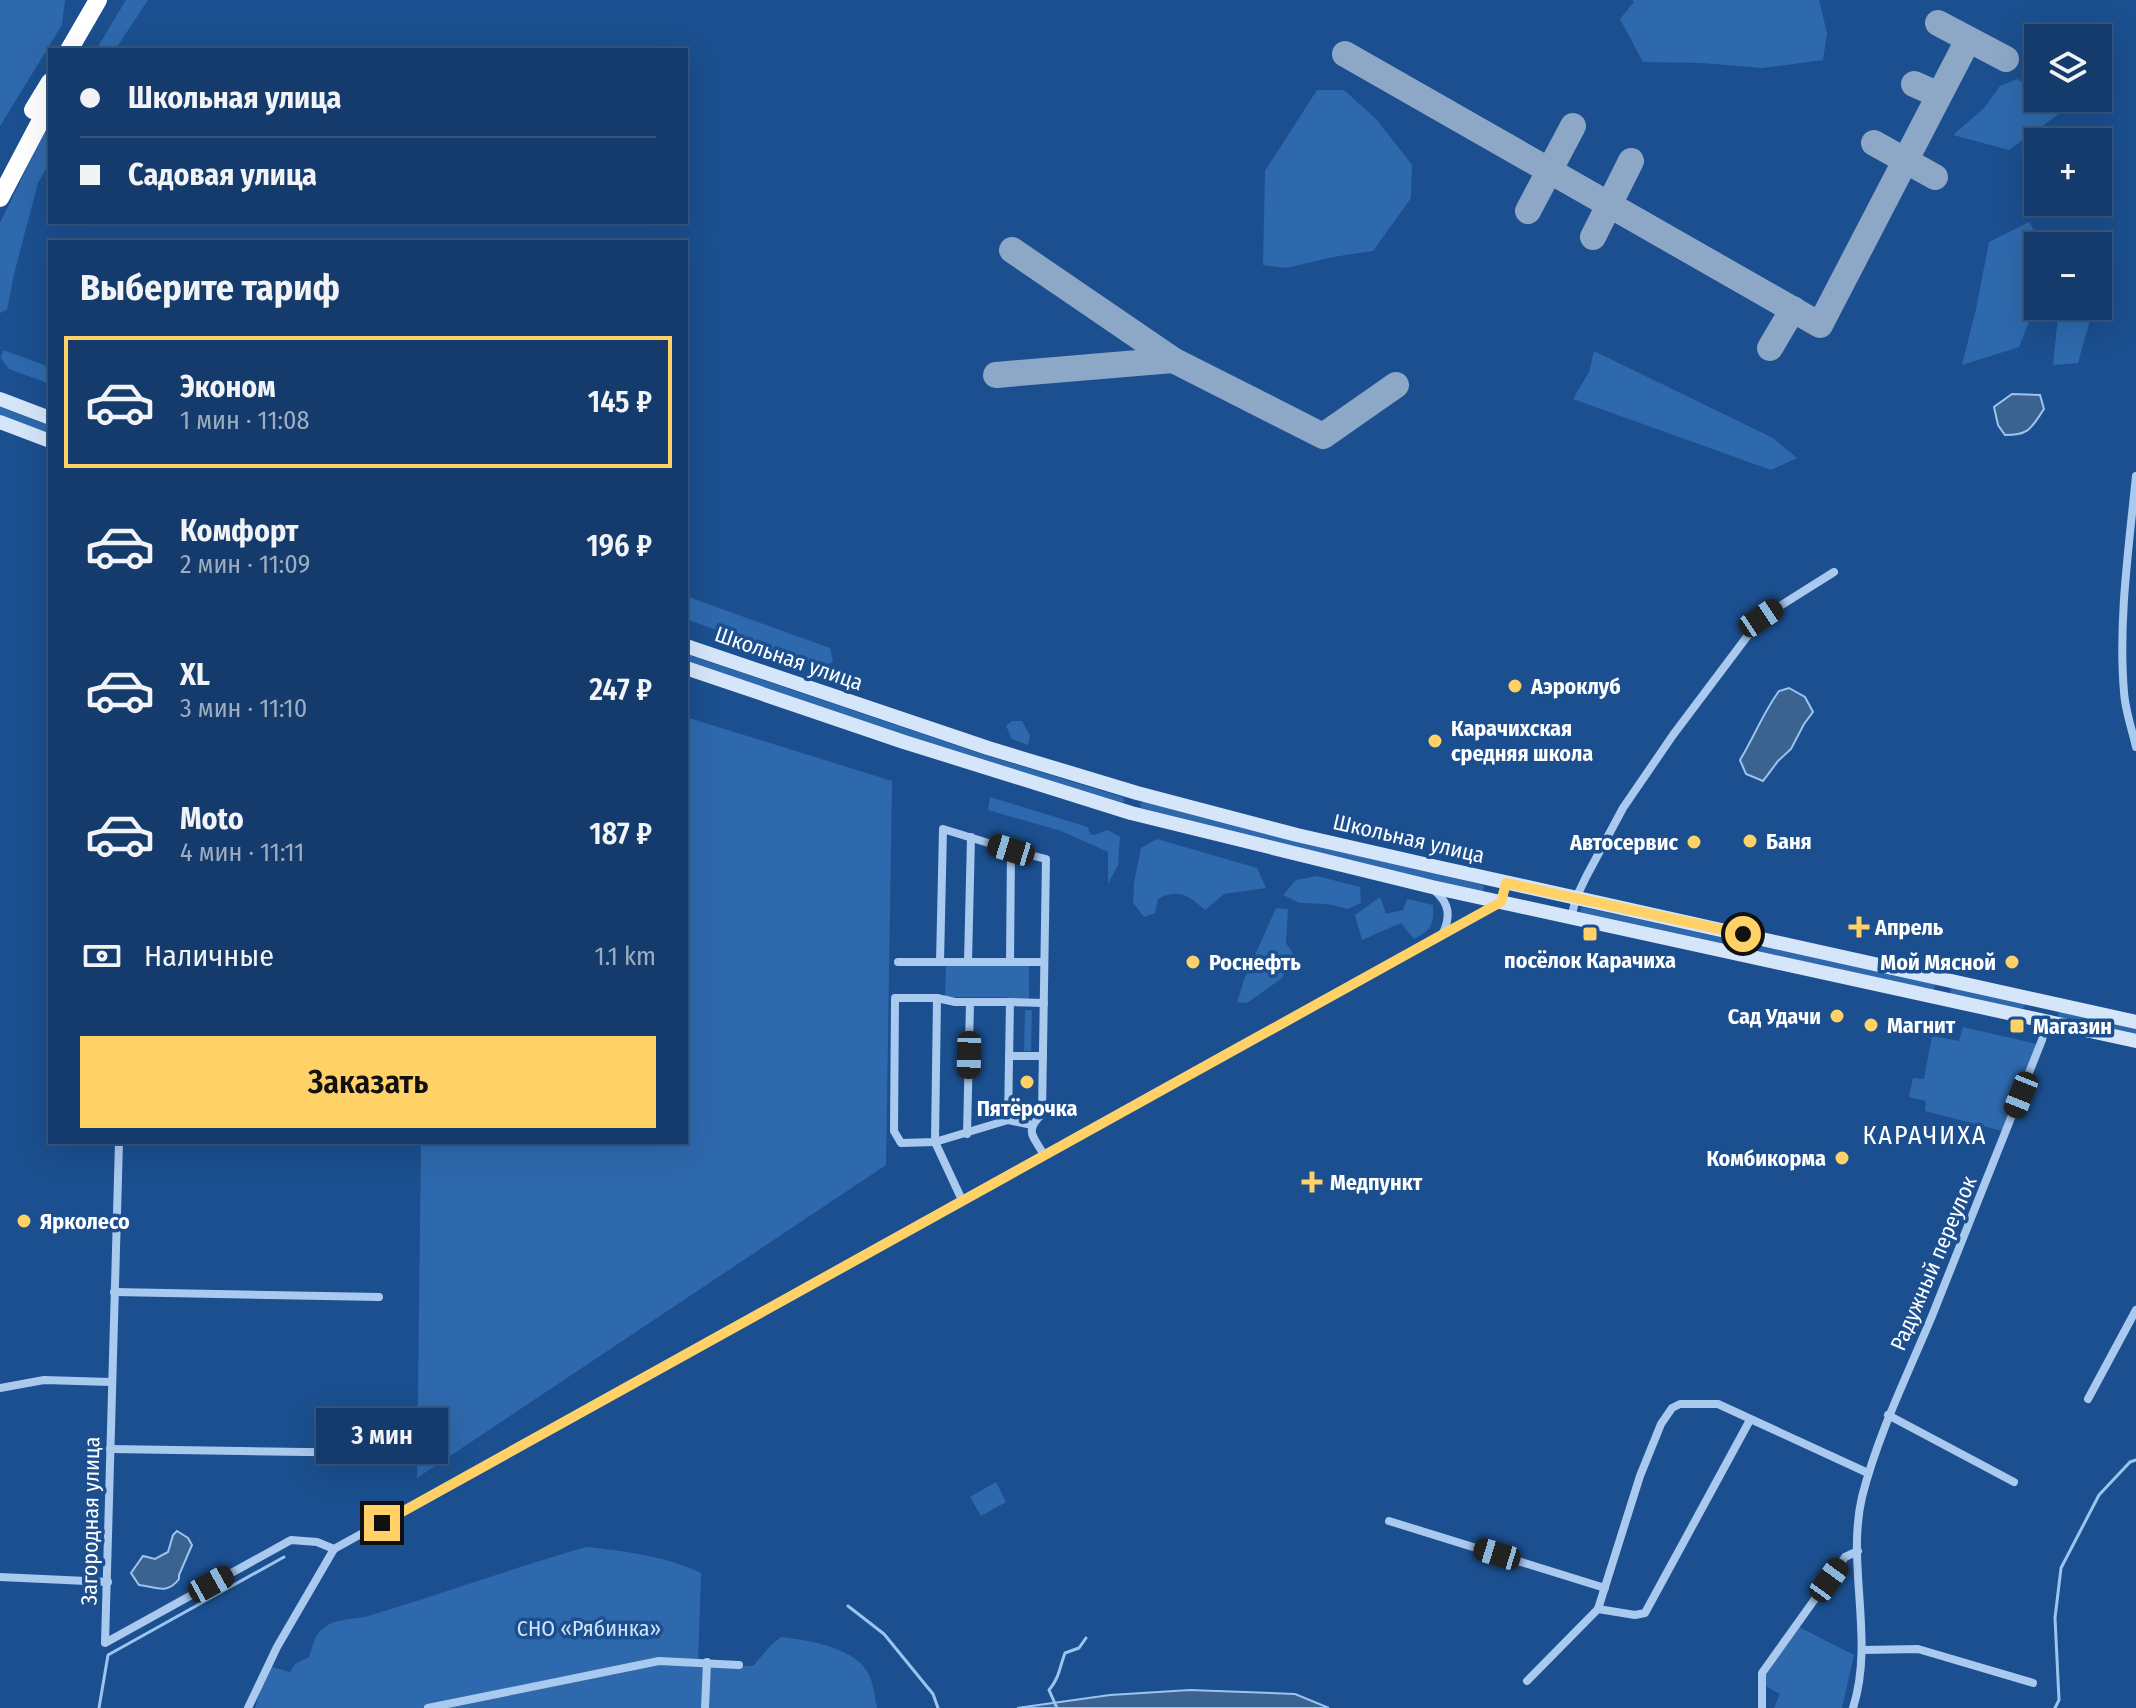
<!DOCTYPE html>
<html lang="ru">
<meta charset="utf-8">
<style>
:root{--surface:#143b6b;--page:#214673;--text:#f1f3f6;--muted:#9dadc1;--line:#33557e;--accent:#ffd166}
body{margin:0;font-family:"Fira Sans Condensed",sans-serif;background:var(--page);color:var(--text);height:100vh;display:flex;flex-direction:column;font-size:30px;white-space:nowrap}
*{box-sizing:border-box;margin:0}
p{font-size:26px;color:var(--muted)}
.icon{flex:none;width:44px;height:44px;fill:none;stroke:currentColor;stroke-width:2;stroke-linecap:round;stroke-linejoin:round}
.map{position:relative;flex:1;overflow:hidden}
.sheet{position:absolute;left:48px;top:240px;width:640px;height:904px;display:flex;flex-direction:column;background:var(--surface);border-radius:0px;box-shadow:0 8px 32px #0002,0 0 0 2px var(--line)}
.sheet>*{flex:none}
.hud{position:absolute;left:48px;top:48px;width:640px;height:176px;border-radius:0px;box-shadow:0 8px 32px #0002,0 0 0 2px var(--line);display:grid;align-content:center;height:176px;padding:0 32px;background:var(--surface)}
.controls{position:absolute;left:2024px;top:24px;display:grid;gap:16px}
.controls a{display:grid;place-items:center;width:88px;height:88px;border-radius:0px;background:var(--surface);box-shadow:0 8px 32px #0002,0 0 0 2px var(--line);font-size:40px}
.end{position:absolute;width:36px;height:36px;margin:-18px;border:10px solid #ffd166;background:#111;box-shadow:0 0 0 4px #111}
.from{border-radius:50%}
.bubble{position:absolute;height:56px;border-radius:0px;background:var(--surface);box-shadow:0 8px 32px #0002,0 0 0 2px var(--line);font-size:26px;font-weight:600;line-height:56px;text-align:center}
.car{position:absolute;width:24px;height:48px;margin:-24px -12px;border-radius:10px;box-shadow:0 0 6px 2px #0007;background:linear-gradient(#222 24%,#8ab4d8 0 40%,#222 0 76%,#8ab4d8 0 86%,#222 0)}
.hud b{display:flex;align-items:center;gap:28px;height:76px;font-size:30px}
.hud b+b{border-top:2px solid var(--line)}
.hud i{width:20px;height:20px;background:var(--text)}
ul{padding:0;list-style:none}
li{display:flex;align-items:center;gap:24px;height:132px;margin:0 16px 12px;padding:0 16px;border:4px solid transparent;border-radius:0px}
li div{flex:1}
li b{display:block;font-size:30px}
li em{font-style:normal;font-weight:600}
li.current{border-color:var(--accent)}
li>.icon{width:72px;height:72px;stroke-width:1.5}
h2{padding:0 32px;font-size:36px;line-height:96px}
.pay{display:flex;align-items:center;gap:20px;height:88px;padding:0 32px;font-size:30px}
.pay p{margin-inline-start:auto}
.button{display:flex;gap:16px;margin-top:auto;padding:16px 32px}
.button a{flex:1;height:92px;border-radius:0px;background:var(--accent);color:#111;font-size:32px;font-weight:600;line-height:92px;text-align:center}
.map>svg:first-child{display:block}
.green{fill:#2e69ad}
.water{fill:#3c6290;stroke:#9cc4f0;stroke-width:2}
.lines{fill:none;stroke-linecap:round;stroke-linejoin:round}
.stream{stroke:#9cc4f0;stroke-width:3}
.taxiway{stroke:#8da7c7;stroke-width:26}
.street{stroke:#a9c9ee;stroke-width:8}
.secondary{stroke:#d6e6fa;stroke-width:14}
.highway{stroke:#fff;stroke-width:18}
.route{stroke:#ffd166;stroke-width:10}
.poi-dot{fill:#ffd166;stroke:#1b4f8f;stroke-width:3}
.labels{text-anchor:middle;stroke-width:7;stroke-linejoin:round;paint-order:stroke}
.street-label{font-size:22px;fill:#fff;stroke:#1b4f8f}
.poi-label{font-size:22px;font-weight:bold;fill:#fff;stroke:#1b4f8f;text-anchor:start}
.park-label{font-size:22px;fill:#cfe3fa;stroke:#1b4f8f}
.quarter-label{font-size:26px;letter-spacing:2px;fill:#fff;stroke:#1b4f8f}
</style>
<div class="map">
<svg width="2136" height="1708" viewBox="0 0 2136 1708">
<rect width="100%" height="100%" fill="#1b4f8f"/>
<g class="green">
<path d="M0,0H65L62,25L0,126Z"/>
<path d="M126,0H148L115,50H96Z"/>
<path d="M1632,0H1819L1827,33L1823,60L1762,68L1702,63L1643,62L1620,19L1634,2Z"/>
<path d="M2017,79L2035,88L2038,87V98H2081L2009,150L1953,135L1984,108L2000,86Z"/>
<path d="M1317,90H1344L1377,120L1412,165L1411,198L1373,251L1333,257L1286,268L1263,265L1265,171Z"/>
<path d="M50,121V162L38,183L14,274L7,310L0,313V223Z"/>
<path d="M2029,222L2043,246H2038V299L2019,347L1962,365L1976,309L1989,242Z"/>
<path d="M2059,306H2094L2078,363L2053,365Z"/>
<path d="M3,350L50,367V384L9,369L1,358Z"/>
<path d="M1594,351L1773,438L1797,458L1771,470L1573,399L1589,372Z"/>
<path d="M0,407L50,426V434L0,415Z"/>
<path d="M686,596L830,648L833,662L820,668L686,619Z"/>
<path d="M686,654L985,755L1122,797L1125,801L1121,803L984,762L686,661Z"/>
<path d="M686,717L892,781L886,1165L417,1478L421,1142H686Z"/>
<path d="M1012,721H1022L1030,736L1028,745L1012,739L1006,726Z"/>
<path d="M990,797L1088,827L1090,834L1094,835L1108,830L1120,837L1118,865L1108,884V852L1061,831L988,810Z"/>
<path d="M1144,801L1296,841L1483,885L1484,889L1481,892L1294,847L1141,808L1140,804Z"/>
<path d="M1157,839L1257,868L1266,888L1224,894L1205,910C1189,896 1179,888 1158,899L1155,913L1144,917L1133,903L1134,883L1141,848Z"/>
<path d="M1317,876L1360,887L1361,903L1348,909L1327,904L1300,903L1283,895L1296,880Z"/>
<path d="M1380,897L1386,914L1403,910L1407,899L1433,905C1434,925 1431,930 1414,939L1401,923L1362,940L1355,915Z"/>
<path d="M1582,907L1935,984L1934,990L1580,912Z"/>
<path d="M1276,908L1288,909L1286,943L1295,957L1281,979L1247,1003L1237,1002L1244,980Z"/>
<path d="M946,964L1029,966V1003L1006,997H945Z"/>
<path d="M1951,987L2023,1003L2025,1006L2022,1009L1950,994Z"/>
<path d="M1025,1010H1032L1031,1051H1024Z"/>
<path d="M2061,1011L2136,1027V1035L2059,1018L2058,1013Z"/>
<path d="M1963,1027L2037,1044L2002,1131L1925,1111L1926,1101L1909,1097L1913,1078L1924,1079L1932,1036L1959,1041Z"/>
<path d="M996,1482L1006,1502L981,1516L970,1497Z"/>
<path d="M586,1547C624,1551 666,1556 701,1573L698,1665L753,1666L771,1645L781,1637C809,1640 859,1648 870,1677C874,1687 875,1698 877,1708H255L268,1666L290,1672L295,1664L309,1657C312,1649 314,1636 321,1630C334,1618 353,1620 368,1616C441,1594 513,1568 586,1547Z"/>
<path d="M1797,1626L1854,1655L1842,1708H1774L1780,1694L1765,1686V1666Z"/>
</g>
<g class="water">
<path d="M2012,394L2040,395L2044,409C2031,428 2030,435 2005,435L1998,425L1994,407Z"/>
<path d="M1789,688L1805,697L1813,712L1804,724L1791,749L1778,761L1763,781L1746,774L1740,760C1754,737 1763,713 1779,691Z"/>
<path d="M177,1531L188,1538L192,1545L179,1575V1579C167,1595 157,1587 139,1585L131,1573L143,1556L155,1559L168,1552L173,1535Z"/>
<path d="M1190,1690L1295,1694L1329,1708H1017L1110,1695Z"/>
</g>
<g class="lines">
<g class="stream">
<path d="M848,1606L884,1634L933,1694L938,1708"/>
<path d="M99,1708L108,1655L284,1557"/>
<path d="M1057,1708L1049,1690C1059,1679 1060,1666 1065,1653L1079,1648L1086,1638"/>
<path d="M2055,1708L2059,1700L2055,1618L2061,1568L2099,1495L2130,1462L2136,1460"/>
</g>
<g class="taxiway">
<path d="M1938,23L2006,59"/>
<path d="M1345,54L1820,325L1968,40"/>
<path d="M1914,84L1939,95"/>
<path d="M1874,143L1935,177"/>
<path d="M1528,211L1573,126"/>
<path d="M1593,237L1631,161"/>
<path d="M1012,250L1173,360L1323,436L1396,385"/>
<path d="M1770,348L1793,309"/>
<path d="M996,375L1173,360"/>
</g>
<g class="street">
<path d="M2136,476C2129,546 2118,622 2124,692C2125,710 2132,729 2136,747"/>
<path d="M1011,850L1046,859L1042,1114C1024,1132 1033,1135 1044,1155"/>
<path d="M1435,891C1450,904 1451,917 1442,935"/>
<path d="M1571,918L1576,898L1586,877L1623,808L1673,735L1761,618L1834,572"/>
<path d="M898,962H1044"/>
<path d="M940,962L943,829L1011,850L1010,962"/>
<path d="M968,962L971,837"/>
<path d="M895,998H937L955,1002H1010L1008,1120L935,1142L901,1143L894,1131Z"/>
<path d="M937,998L935,1142L962,1200"/>
<path d="M1010,1002L1044,1003"/>
<path d="M1009,1056H1043"/>
<path d="M1008,1120L1032,1125"/>
<path d="M967,1134L970,1002"/>
<path d="M119,1142L105,1643L291,1540L317,1542L334,1549"/>
<path d="M114,1292L379,1297"/>
<path d="M0,1388L44,1380L111,1382"/>
<path d="M2088,1399L2136,1310"/>
<path d="M1888,1415L2014,1482"/>
<path d="M110,1449L374,1453"/>
<path d="M1389,1521L1605,1588"/>
<path d="M0,1577L108,1582"/>
<path d="M1598,1609L1635,1615L1645,1613L1750,1420"/>
<path d="M1863,1650L1918,1649L2033,1683"/>
<path d="M1527,1681L1598,1609L1640,1476L1661,1424L1672,1408L1680,1404H1718L1868,1473"/>
<path d="M248,1708L277,1647L334,1549L1236,1048L1358,982L1500,902"/>
<path d="M428,1708L659,1661L739,1665"/>
<path d="M705,1708L707,1662"/>
<path d="M1762,1708V1673L1845,1557L1858,1551"/>
<path d="M1853,1708C1875,1639 1846,1565 1862,1497C1878,1434 1907,1376 1932,1316C1969,1224 2006,1132 2042,1040L2046,1022"/>
</g>
<g class="secondary">
<path d="M0,399L50,418"/>
<path d="M0,422L50,441"/>
<path d="M686,646L988,748L1137,793L1297,835L1437,867L2136,1022"/>
<path d="M686,668L904,742L1131,813L1432,887L2136,1041"/>
</g>
<g class="highway">
<path d="M69,50L98,0"/>
<path d="M33,110L50,82"/>
<path d="M0,198L50,103"/>
</g>
</g>
<g class="lines">
<path class="route" d="M382,1523L1501,902L1506,883L1743,934"/>
</g>
<g class="poi-dot">
<circle cx="1515" cy="686" r="8"/>
<circle cx="1435" cy="741" r="8"/>
<circle cx="1750" cy="841" r="8"/>
<circle cx="1694" cy="842" r="8"/>
<path d="M1855 915h8v8h8v8h-8v8h-8v-8h-8v-8h8z"/>
<rect x="1582" y="926" width="16" height="16" rx="4"/>
<circle cx="1193" cy="962" r="8"/>
<circle cx="2012" cy="962" r="8"/>
<circle cx="1837" cy="1016" r="8"/>
<circle cx="1871" cy="1025" r="8"/>
<rect x="2009" y="1018" width="16" height="16" rx="4"/>
<circle cx="1027" cy="1082" r="8"/>
<circle cx="1842" cy="1158" r="8"/>
<path d="M1308 1170h8v8h8v8h-8v8h-8v-8h-8v-8h8z"/>
<circle cx="24" cy="1221" r="8"/>
</g>
<g class="labels">
<g class="street-label">
<text transform="translate(789 658) rotate(19)" y="8">Школьная улица</text>
<text transform="translate(1409 838) rotate(13)" y="8">Школьная улица</text>
<text transform="translate(1933 1263) rotate(-67)" y="8">Радужный переулок</text>
<text transform="translate(90 1521) rotate(-89)" y="8">Загородная улица</text>
</g>
<g class="poi-label">
<text x="1531" y="694">Аэроклуб</text>
<text x="1451" y="736">Карачихская<tspan x="1451" dy="25">средняя школа</tspan></text>
<text x="1766" y="849">Баня</text>
<text x="1678" y="850" text-anchor="end">Автосервис</text>
<text x="1875" y="935">Апрель</text>
<text x="1590" y="968" text-anchor="middle">посёлок Карачиха</text>
<text x="1209" y="970">Роснефть</text>
<text x="1996" y="970" text-anchor="end">Мой Мясной</text>
<text x="1821" y="1024" text-anchor="end">Сад Удачи</text>
<text x="1887" y="1033">Магнит</text>
<text x="2033" y="1034">Магазин</text>
<text x="1027" y="1116" text-anchor="middle">Пятёрочка</text>
<text x="1826" y="1166" text-anchor="end">Комбикорма</text>
<text x="1330" y="1190">Медпункт</text>
<text x="40" y="1229">Ярколесо</text>
</g>
<g class="park-label">
<text x="589" y="1636">СНО «Рябинка»</text>
</g>
<g class="quarter-label">
<text x="1925" y="1144">КАРАЧИХА</text>
</g>
</g>
</svg>
<div class="controls">
<a><svg class="icon" aria-label="layers" viewBox="0 0 24 24"><path d="M12 4l9 5-9 5-9-5zM3 14l9 5 9-5"/></svg></a>
<a>+</a>
<a>−</a>
</div>
<i class="end from" style="left:1743px;top:934px"></i>
<i class="end" style="left:382px;top:1523px"></i>
<div class="bubble" style="left:316px;top:1408px;width:132px">3 мин</div>
<i class="car" style="left:1761px;top:618px;rotate:56deg"></i>
<i class="car" style="left:1011px;top:850px;rotate:287deg"></i>
<i class="car" style="left:969px;top:1055px;rotate:181deg"></i>
<i class="car" style="left:2021px;top:1095px;rotate:202deg"></i>
<i class="car" style="left:1497px;top:1554px;rotate:287deg"></i>
<i class="car" style="left:1829px;top:1580px;rotate:36deg"></i>
<i class="car" style="left:211px;top:1584px;rotate:61deg"></i>
<div class="hud">
<b><i class="from"></i>Школьная улица</b>
<b><i></i>Садовая улица</b>
</div>
<section class="sheet">
<h2>Выберите тариф</h2>
<ul>
<li class="current"><svg class="icon" aria-label="car" viewBox="0 0 24 24"><path d="M5 17H2v-5l4-1 3-4h7l3 4 3 1v5h-3M9 17h6M6 11h13"/><circle cx="7" cy="17" r="2"/><circle cx="17" cy="17" r="2"/></svg><div><b>Эконом</b><p>1 мин · 11:08</p></div><em>145 ₽</em></li>
<li><svg class="icon" aria-label="car" viewBox="0 0 24 24"><path d="M5 17H2v-5l4-1 3-4h7l3 4 3 1v5h-3M9 17h6M6 11h13"/><circle cx="7" cy="17" r="2"/><circle cx="17" cy="17" r="2"/></svg><div><b>Комфорт</b><p>2 мин · 11:09</p></div><em>196 ₽</em></li>
<li><svg class="icon" aria-label="car" viewBox="0 0 24 24"><path d="M5 17H2v-5l4-1 3-4h7l3 4 3 1v5h-3M9 17h6M6 11h13"/><circle cx="7" cy="17" r="2"/><circle cx="17" cy="17" r="2"/></svg><div><b>XL</b><p>3 мин · 11:10</p></div><em>247 ₽</em></li>
<li><svg class="icon" aria-label="car" viewBox="0 0 24 24"><path d="M5 17H2v-5l4-1 3-4h7l3 4 3 1v5h-3M9 17h6M6 11h13"/><circle cx="7" cy="17" r="2"/><circle cx="17" cy="17" r="2"/></svg><div><b>Moto</b><p>4 мин · 11:11</p></div><em>187 ₽</em></li>
</ul>
<div class="pay"><svg class="icon" aria-label="cash" viewBox="0 0 24 24"><path d="M3 7h18v10H3z"/><circle cx="12" cy="12" r="2"/></svg>Наличные<p>1.1 km</p></div>
<div class="button"><a>Заказать</a></div>
</section>
</div>
